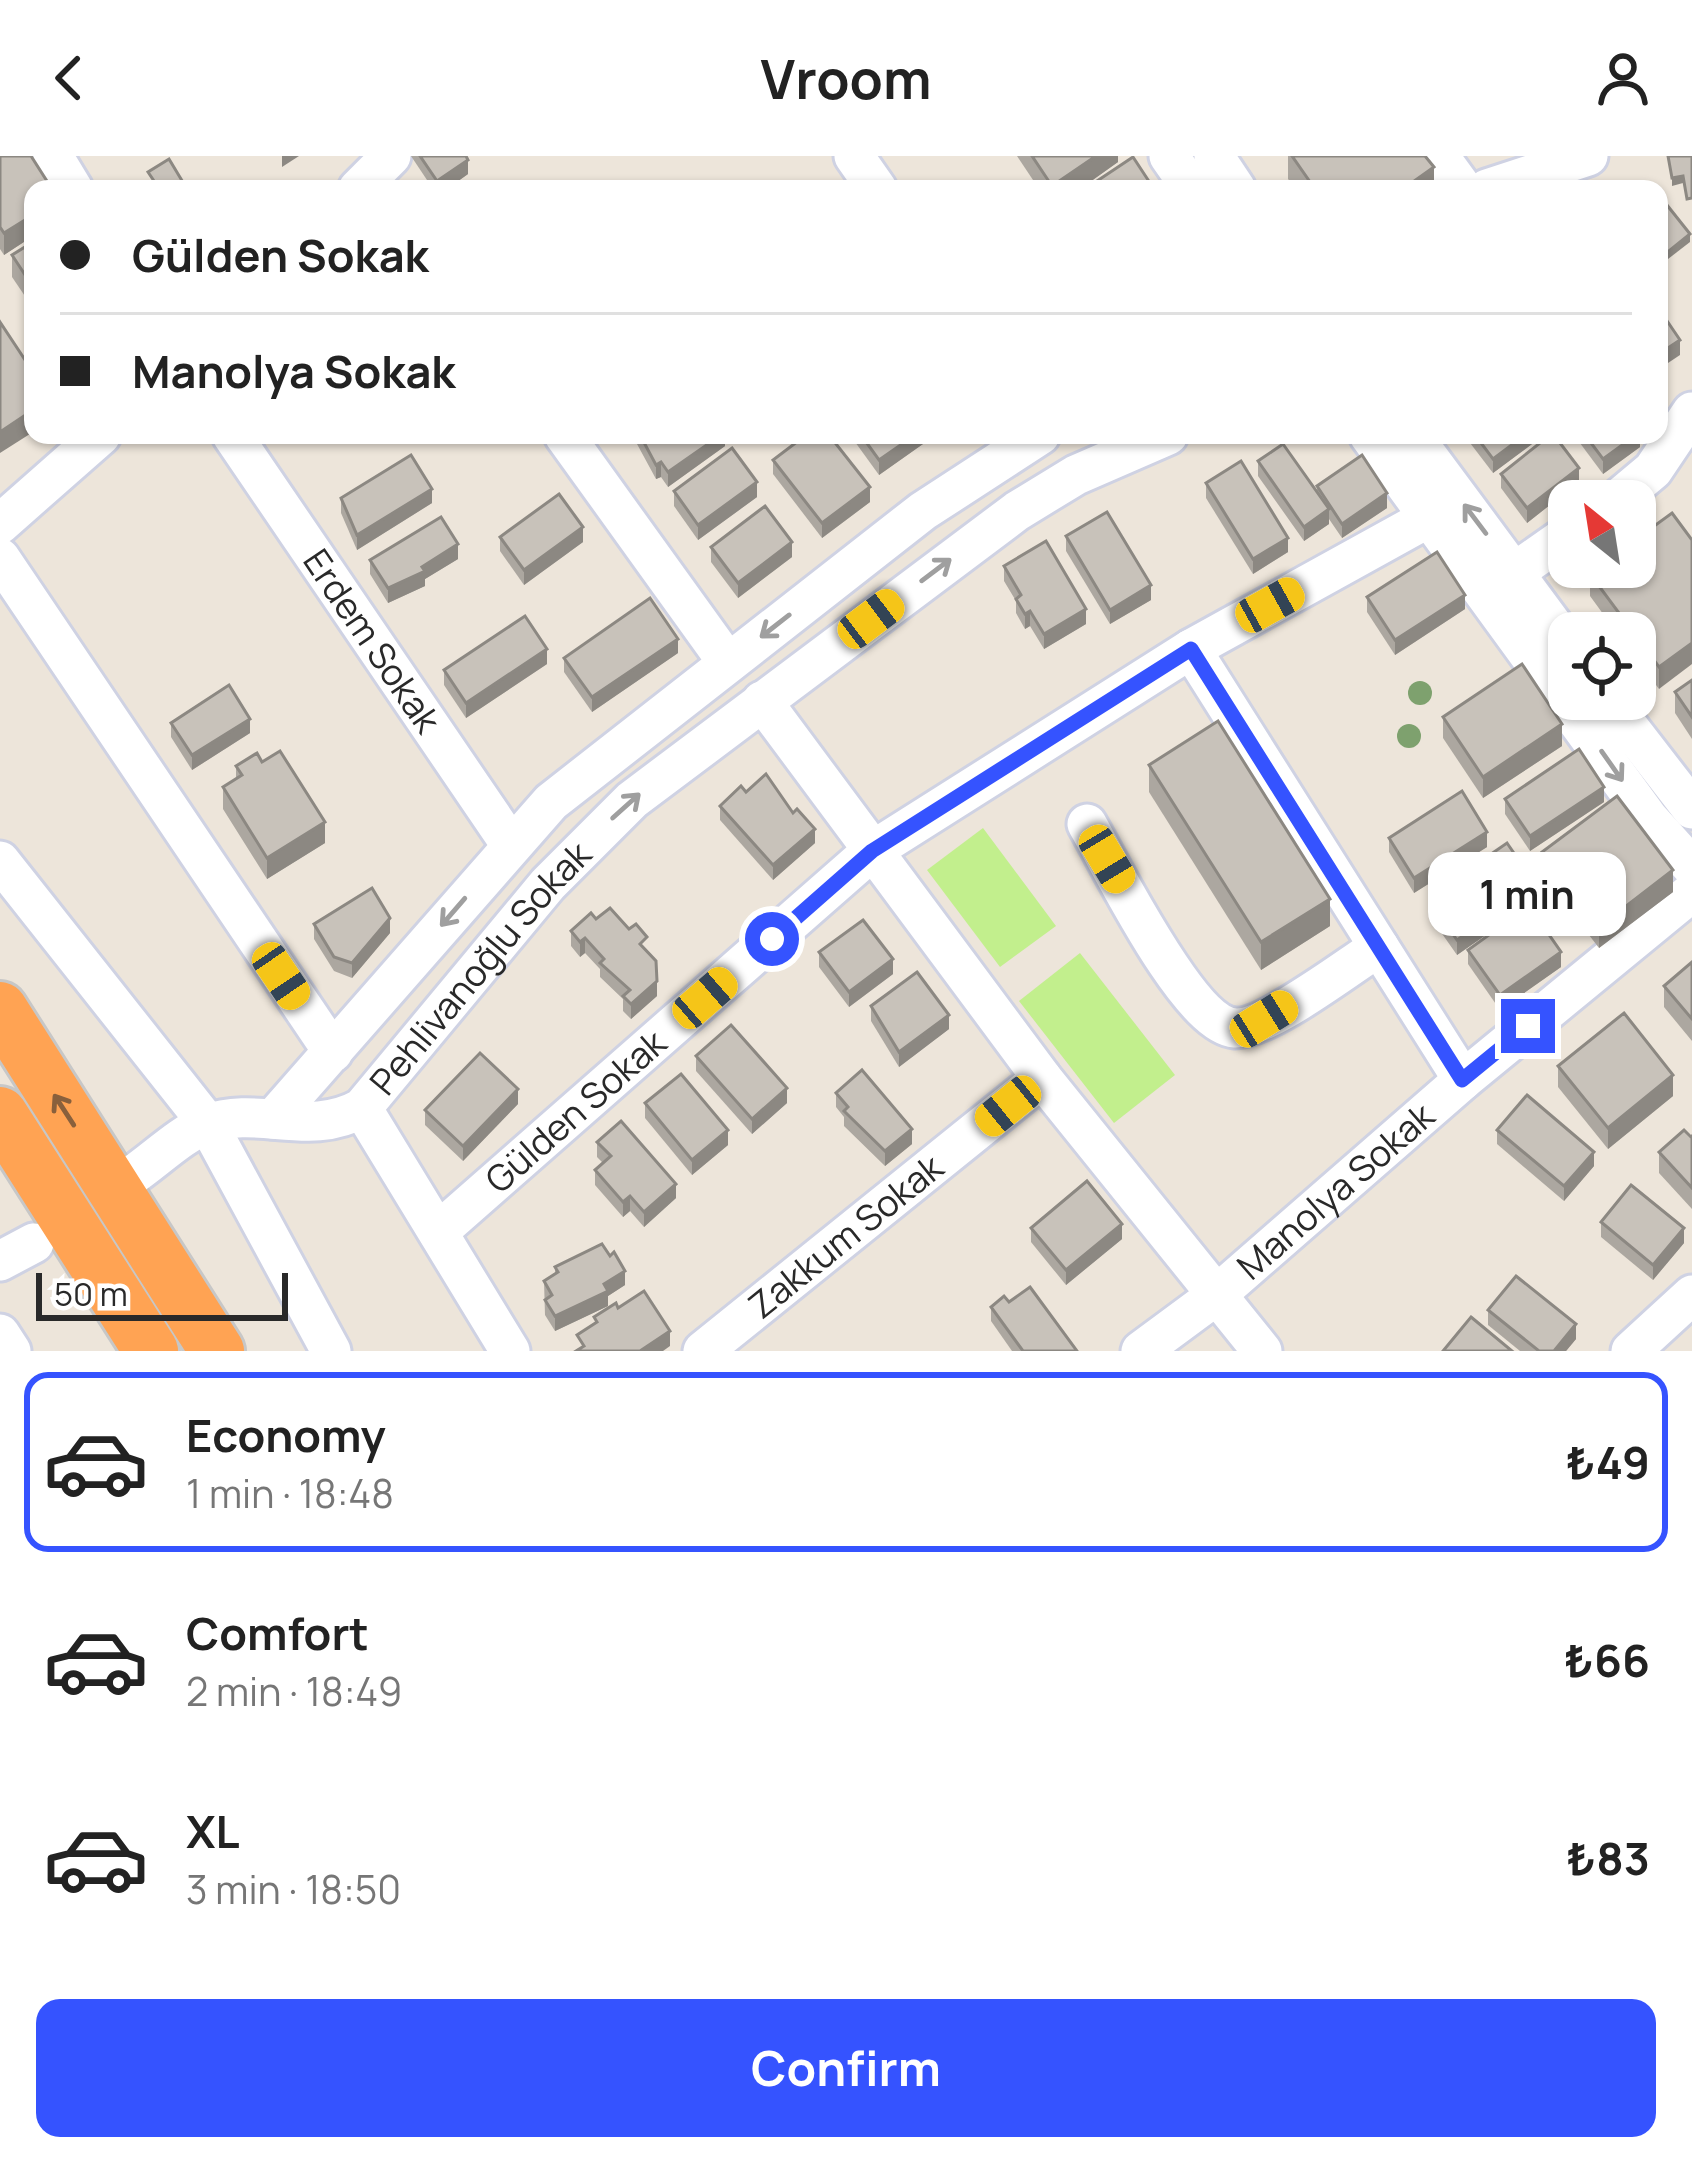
<!DOCTYPE html>
<meta charset="utf-8">
<style>
:root{--surface:#fff;--page:#f2f2f2;--text:#222;--muted:#767676;--line:#e0e0e0;--accent:#3553ff}
body{margin:0;font-family:Manrope,sans-serif;background:var(--page);color:var(--text);height:100vh;display:flex;flex-direction:column;font-size:45px;white-space:nowrap}
*{box-sizing:border-box;margin:0}
p{font-size:39px;color:var(--muted)}
.icon{flex:none;width:66px;height:66px;fill:none;stroke:currentColor;stroke-width:2;stroke-linecap:round;stroke-linejoin:round}
.map{position:relative;height:1195px;overflow:hidden}
.drawer{display:flex;flex-direction:column;background:var(--surface);flex:1}
.drawer>*{flex:none}
.top-card{position:absolute;left:24px;top:24px;width:1644px;height:264px;border-radius:24px;box-shadow:0 3px 9px #0004;display:grid;align-content:center;height:264px;padding:0 36px;background:var(--surface)}
.needle{width:78px;rotate:330deg}
.tools{position:absolute;left:1548px;top:324px;display:grid;gap:24px}
.tools a{display:grid;place-items:center;width:108px;height:108px;border-radius:24px;background:var(--surface);box-shadow:0 3px 9px #0004;font-size:60px}
.scale{position:absolute;left:36px;bottom:30px;width:252px;box-sizing:border-box;padding-left:12px;border:6px solid #292929;border-top:0;font-size:33px;line-height:42px;white-space:nowrap;color:#292929;-webkit-text-stroke:9px #fff;paint-order:stroke}
.end{position:absolute;width:54px;height:54px;margin:-27px;border:15px solid #3553ff;background:#fff;box-shadow:0 0 0 6px #fff}
.from{border-radius:50%}
.bubble{position:absolute;height:84px;border-radius:24px;background:var(--surface);box-shadow:0 3px 9px #0004;font-size:39px;font-weight:700;line-height:84px;text-align:center}
.car{position:absolute;width:36px;height:72px;margin:-36px -18px;border-radius:15px;box-shadow:0 0 9px 3px #0007;background:linear-gradient(#f5c518 24%,#345 0 40%,#f5c518 0 76%,#345 0 86%,#f5c518 0)}
.top-card b{display:flex;align-items:center;gap:42px;height:114px;font-size:45px}
.top-card b+b{border-top:3px solid var(--line)}
.top-card i{width:30px;height:30px;background:var(--text)}
ul{padding:21px 0 0;list-style:none}
li{display:flex;align-items:center;gap:36px;height:180px;margin:0 24px 18px;padding:0 12px;border:6px solid transparent;border-radius:24px}
li div{flex:1}
li b{display:block;font-size:45px}
li em{font-style:normal;font-weight:700}
li.current{border-color:var(--accent)}
li>.icon{width:108px;height:108px;stroke-width:1.5}
.button{display:flex;gap:24px;margin-top:auto;padding:24px 36px}
.button a{flex:1;height:138px;border-radius:24px;background:var(--accent);color:#fff;font-size:48px;font-weight:700;line-height:138px;text-align:center}
header{display:flex;justify-content:space-between;align-items:center;height:156px;padding:0 36px;background:var(--surface);font-size:54px;font-weight:700}
.map>svg:first-child{display:block}
.pitch{fill:#c2ef8d}
.lines{fill:none;stroke-linecap:round;stroke-linejoin:round}
.minor-casing{stroke:#cfd2e3;stroke-width:45}
.highway-casing{stroke:#c7c7c7;stroke-width:60}
.minor{stroke:#fff;stroke-width:39}
.highway{stroke:#ffa353;stroke-width:54}
.tree{fill:#7ea16e}
.wall{fill:#aca7a0}
.shaded-wall{fill:#8c8882}
.building{fill:#c8c2ba;stroke:#8c8882;stroke-width:3}
.oneway{stroke:#9f9f9f}
.oneway2{stroke:#89603c}
.route{stroke:#3553ff;stroke-width:15}
.labels{text-anchor:middle;stroke-width:12;stroke-linejoin:round;paint-order:stroke}
.street-label{font-size:36px;fill:#292929;stroke:#fff}
</style>
<header><svg class="icon" aria-label="back" viewBox="0 0 24 24"><path d="M15 5l-7 7 7 7"/></svg>Vroom<svg class="icon" aria-label="person" viewBox="0 0 24 24"><circle cx="12" cy="8" r="4"/><path d="M4 21q1-7 8-7t8 7"/></svg></header>
<div class="map">
<svg width="1692" height="1195" viewBox="0 0 1692 1195">
<rect width="100%" height="100%" fill="#ede5da"/>
<g class="pitch">
<path d="M983,672L1056,770L1000,811L927,714Z"/>
<path d="M1080,797L1175,919L1114,967L1019,845Z"/>
</g>
<g class="lines">
<g class="minor-casing">
<g id="minor">
<path d="M53,0L73,33"/>
<path d="M854,0L877,33"/>
<path d="M1169,0L1192,33"/>
<path d="M1214,0L1236,33"/>
<path d="M1439,0L1463,33"/>
<path d="M358,33L391,0"/>
<path d="M1487,33L1588,0"/>
<path id="s1" d="M232,279L511,689"/>
<path d="M564,279L728,507"/>
<path d="M1369,279L1648,662L1692,711"/>
<path d="M1412,279L1569,491"/>
<path d="M1616,345L1653,314L1692,256"/>
<path d="M0,368L101,279"/>
<path d="M0,402L333,896"/>
<path d="M1492,432L1569,378"/>
<path d="M1191,493L1463,924"/>
<path d="M1607,543L1692,653"/>
<path d="M762,545L1042,922L1262,1195"/>
<path d="M1087,668C1112,711 1188,868 1235,872C1266,874 1350,809 1379,791"/>
<path d="M0,705L208,968L331,1195"/>
<path d="M362,952L510,1195"/>
<path d="M273,963L551,646L923,355L1040,279"/>
<path id="s2" d="M130,1021C154,1005 181,978 207,968C259,949 309,982 362,952L548,728L632,644L1017,355L1076,319L1168,279"/>
<path id="s3" d="M438,1076L872,695L1191,493L1430,361"/>
<path d="M0,1105L34,1087"/>
<path d="M0,1178L11,1195"/>
<path id="s4" d="M703,1195L1042,922"/>
<path id="s5" d="M1141,1195L1214,1141L1463,924L1692,736"/>
<path d="M1631,1195L1692,1139"/>
</g>
</g>
<g class="highway-casing">
<g id="highway">
<path d="M0,853L217,1195"/>
<path d="M0,958L151,1195"/>
</g>
</g>
<use href="#minor" class="minor"/>
<use href="#highway" class="highway"/>
</g>
<g class="tree">
<circle cx="1420" cy="537" r="12"/>
<circle cx="1409" cy="580" r="12"/>
</g>
<g class="wall">
<path d="M0,0L33,33V80L4,99L0,93Z"/>
<path d="M411,0H466L468,18L447,33H433Z"/>
<path d="M1017,0H1118V6L1080,33H1039Z"/>
<path d="M1288,0H1425L1434,33H1296L1288,23Z"/>
<path d="M33,86V152L12,121V99Z"/>
<path d="M637,279H725V290L668,331L661,321L656,323L637,288Z"/>
<path d="M850,279H930V283L879,319Z"/>
<path d="M1464,279H1544L1493,317Z"/>
<path d="M1574,279H1640V291L1603,318Z"/>
<path d="M773,304L870,346L822,382L773,318Z"/>
<path d="M1258,305L1317,336V330L1387,352L1342,382L1329,363V368L1304,385L1258,320Z"/>
<path d="M1501,318L1579,326L1527,367L1501,332Z"/>
<path d="M1206,327L1288,396L1253,418L1206,342Z"/>
<path d="M674,335L757,341L698,384L674,350Z"/>
<path d="M341,342L432,347L357,394L341,357Z"/>
<path d="M1672,357L1659,533L1635,501V477H1617L1590,440V418Z"/>
<path d="M1066,380L1151,444L1110,468L1066,395Z"/>
<path d="M500,381L583,386L524,429L500,395Z"/>
<path d="M711,391L792,401L738,442L711,406Z"/>
<path d="M458,403L425,423V430L388,447L370,418V404Z"/>
<path d="M1004,410L1086,468L1044,493L1030,470L1025,473L1016,457V445L1004,425Z"/>
<path d="M1367,441L1465,453L1395,499L1367,456Z"/>
<path d="M678,497L592,556L564,516V502Z"/>
<path d="M547,508L466,562L444,529V514Z"/>
<path d="M1692,524V583L1675,557V536Z"/>
<path d="M1443,561L1562,590L1483,642L1443,582Z"/>
<path d="M171,567L250,577L192,614L171,581Z"/>
<path d="M1149,609L1330,770L1261,814L1149,636Z"/>
<path d="M236,610L325,687L267,723L223,653V631L236,622Z"/>
<path d="M746,636L793,657L815,687L773,724L720,664V650Z"/>
<path d="M1505,643L1604,646L1530,695L1505,658Z"/>
<path d="M1389,682L1487,691L1414,737L1389,696Z"/>
<path d="M1542,696L1673,736L1599,792L1542,718Z"/>
<path d="M1439,734L1536,744L1457,799L1438,772V757L1442,754L1439,749Z"/>
<path d="M596,763L647,796L657,840L631,863L623,855V843L600,821V813L585,797L580,801L571,790V775Z"/>
<path d="M314,768L390,777L352,822L334,815L314,783Z"/>
<path d="M1468,794L1561,811L1500,854L1468,808Z"/>
<path d="M819,796L893,818L849,851L819,811Z"/>
<path d="M1692,806V885L1664,851V830Z"/>
<path d="M871,850L949,873L899,911L871,865Z"/>
<path d="M696,900L787,947L752,978L696,915Z"/>
<path d="M1558,910L1673,940L1608,993L1558,931Z"/>
<path d="M836,937L912,988L885,1010L844,970V961L836,951Z"/>
<path d="M645,947L728,989L692,1019L645,962Z"/>
<path d="M518,948L463,1005L425,969V954Z"/>
<path d="M1497,974L1594,1010L1564,1045L1497,988Z"/>
<path d="M1692,980V1053L1659,1017V996Z"/>
<path d="M597,986L676,1042L644,1071L630,1055L623,1061L595,1029V1014L603,1007L597,1001Z"/>
<path d="M1601,1066L1684,1087L1653,1124L1601,1081Z"/>
<path d="M1031,1072L1122,1083L1066,1129L1031,1086Z"/>
<path d="M555,1111L625,1129L608,1140V1150L555,1175L545,1159L544,1125L555,1118Z"/>
<path d="M1009,1146L1077,1195H1012L991,1165V1151Z"/>
<path d="M1488,1154L1576,1183L1566,1195H1520L1488,1169Z"/>
</g>
<g class="shaded-wall">
<path d="M282,0H299L282,11Z"/>
<path d="M1096,0H1118V6L1080,33H1052V30Z"/>
<path d="M468,4V18L447,33H437V25Z"/>
<path d="M1434,11V33H1403Z"/>
<path d="M1683,20V27L1672,30V22Z"/>
<path d="M33,59V80L4,99V77Z"/>
<path d="M1690,78V86L1659,110V103Z"/>
<path d="M1680,184V199L1659,213V198Z"/>
<path d="M1666,208V223L1659,228V213Z"/>
<path d="M33,254V276L0,297V276Z"/>
<path d="M721,279H725V290L668,331V316Z"/>
<path d="M915,279H930V283L879,319V304Z"/>
<path d="M1525,279H1544L1493,317V303Z"/>
<path d="M1636,279H1640V291L1603,318V303Z"/>
<path d="M661,306V321L656,323V309Z"/>
<path d="M1579,312V326L1527,367V352Z"/>
<path d="M757,326V341L698,384V369Z"/>
<path d="M870,331V346L822,382V367Z"/>
<path d="M432,333V347L357,394V379Z"/>
<path d="M1387,337V352L1342,382V368Z"/>
<path d="M1329,353V368L1304,385V371Z"/>
<path d="M583,371V386L524,429V414Z"/>
<path d="M1288,382V396L1253,418V403Z"/>
<path d="M792,386V401L738,442V427Z"/>
<path d="M458,388V403L425,423V430L388,447V432Z"/>
<path d="M1151,429V444L1110,468V454Z"/>
<path d="M1465,439V453L1395,499V484Z"/>
<path d="M1086,453V468L1044,493V478Z"/>
<path d="M1030,455V470L1025,473V458Z"/>
<path d="M678,483V497L592,556V541Z"/>
<path d="M1692,487V508L1659,533V511Z"/>
<path d="M547,493V508L466,562V547Z"/>
<path d="M250,563V577L192,614V599Z"/>
<path d="M1562,568V590L1483,642V621Z"/>
<path d="M1604,631V646L1530,695V680Z"/>
<path d="M325,666V687L267,723V702Z"/>
<path d="M815,673V687L773,724V709Z"/>
<path d="M1487,676V691L1414,737V722Z"/>
<path d="M1673,714V736L1599,792V771Z"/>
<path d="M1536,729V744L1457,799V784Z"/>
<path d="M1330,743V770L1261,814V786Z"/>
<path d="M390,762V777L352,822V807Z"/>
<path d="M585,782V797L580,801V786Z"/>
<path d="M1561,796V811L1500,854V839Z"/>
<path d="M893,803V818L849,851V836Z"/>
<path d="M657,825V840L631,863V848Z"/>
<path d="M949,859V873L899,911V896Z"/>
<path d="M1673,919V940L1608,993V972Z"/>
<path d="M787,932V947L752,978V963Z"/>
<path d="M518,933V948L463,1005V990Z"/>
<path d="M912,973V988L885,1010V995Z"/>
<path d="M728,974V989L692,1019V1004Z"/>
<path d="M1594,996V1010L1564,1045V1030Z"/>
<path d="M676,1028V1042L644,1071V1056Z"/>
<path d="M630,1040V1055L623,1061V1046Z"/>
<path d="M1122,1068V1083L1066,1129V1114Z"/>
<path d="M1684,1072V1087L1653,1124V1109Z"/>
<path d="M625,1115V1129L608,1140V1150L555,1175V1160Z"/>
<path d="M1576,1168V1183L1566,1195H1554Z"/>
<path d="M670,1175V1190L663,1195H640Z"/>
</g>
<g class="building">
<path d="M0,0H31L52,33H33V59L4,77L0,71Z"/>
<path d="M420,0H466L468,4L437,25Z"/>
<path d="M1032,0H1096L1052,30Z"/>
<path d="M1292,0H1425L1434,11L1403,33H1315Z"/>
<path d="M1668,0H1692V42L1687,43L1683,20L1672,22Z"/>
<path d="M1133,1L1154,33H1085Z"/>
<path d="M169,3L187,33H147L145,30L154,25L148,16Z"/>
<path d="M1659,39L1690,78L1659,103Z"/>
<path d="M33,86V131L12,99Z"/>
<path d="M1659,153L1680,184L1659,198L1666,208L1659,213Z"/>
<path d="M0,166L33,216V254L0,276Z"/>
<path d="M640,279H721L668,316L661,306L656,309Z"/>
<path d="M806,279H829L870,331L822,367L773,304Z"/>
<path d="M861,279H915L879,304Z"/>
<path d="M1475,279H1525L1493,303Z"/>
<path d="M1550,279H1554L1579,312L1527,352L1501,318Z"/>
<path d="M1585,279H1636L1603,303Z"/>
<path d="M1283,288L1329,353L1304,371L1258,305Z"/>
<path d="M732,292L757,326L698,369L674,335Z"/>
<path d="M411,299L432,333L357,379L341,342Z"/>
<path d="M1362,299L1387,337L1342,368L1317,330Z"/>
<path d="M1241,305L1288,382L1253,403L1206,327Z"/>
<path d="M559,338L583,371L524,414L500,381Z"/>
<path d="M765,350L792,386L738,427L711,391Z"/>
<path d="M1107,356L1151,429L1110,454L1066,380Z"/>
<path d="M1672,357L1692,384V487L1659,511L1590,418L1599,411H1635V384Z"/>
<path d="M441,361L458,388L422,411L425,415L388,432L370,404Z"/>
<path d="M1046,385L1086,453L1044,478L1030,455L1025,458L1016,443L1021,439L1004,410Z"/>
<path d="M1437,396L1465,439L1395,484L1367,441Z"/>
<path d="M650,442L678,483L592,541L564,502Z"/>
<path d="M525,460L547,493L466,547L444,514Z"/>
<path d="M1522,508L1562,568L1483,621L1443,561Z"/>
<path d="M1692,524V561L1675,536Z"/>
<path d="M229,529L250,563L192,599L171,567Z"/>
<path d="M1218,565L1330,743L1261,786L1149,609Z"/>
<path d="M1579,593L1604,631L1530,680L1505,643Z"/>
<path d="M280,595L325,666L267,702L223,631L242,619L236,610L257,597L262,606Z"/>
<path d="M766,618L793,657L797,653L815,673L773,709L720,650L741,630L746,636Z"/>
<path d="M1462,635L1487,676L1414,722L1389,682Z"/>
<path d="M1617,640L1673,714L1599,771L1542,696Z"/>
<path d="M1507,687L1536,729L1457,784L1438,757L1449,750L1439,734Z"/>
<path d="M372,732L390,762L352,807L334,801L314,768Z"/>
<path d="M1529,750L1561,796L1500,839L1468,794Z"/>
<path d="M610,752L629,773L636,768L647,781L640,788L656,805L657,825L631,848L623,840L630,834L600,807L604,803L585,782L580,786L571,775L591,757L596,763Z"/>
<path d="M863,764L893,803L849,836L819,796Z"/>
<path d="M1692,806V863L1664,830Z"/>
<path d="M917,816L949,859L899,896L871,850Z"/>
<path d="M1624,857L1673,919L1608,972L1558,910Z"/>
<path d="M731,869L787,932L752,963L696,900Z"/>
<path d="M480,897L518,933L463,990L425,954Z"/>
<path d="M862,914L912,973L885,995L844,955L848,951L836,937Z"/>
<path d="M681,918L728,974L692,1004L645,947Z"/>
<path d="M1527,939L1594,996L1564,1030L1497,974Z"/>
<path d="M621,965L676,1028L644,1056L630,1040L623,1046L595,1014L611,1000L597,986Z"/>
<path d="M1684,974L1691,981L1692,980V1032L1659,996Z"/>
<path d="M1087,1025L1122,1068L1066,1114L1031,1072Z"/>
<path d="M1631,1029L1684,1072L1653,1109L1601,1066Z"/>
<path d="M602,1088L610,1100L614,1096L625,1115L604,1128L608,1135L555,1160L545,1144L552,1139L544,1125L558,1116L555,1111Z"/>
<path d="M1516,1120L1576,1168L1554,1195H1539L1488,1154Z"/>
<path d="M1030,1131L1077,1195H1023L991,1151L1004,1140L1009,1146Z"/>
<path d="M644,1135L670,1175L640,1195H576L584,1190L577,1179L597,1166L594,1161L616,1147L618,1152Z"/>
<path d="M1471,1161L1512,1195H1443Z"/>
</g>
<defs><path id="oneway-shaft" d="M-6 0H5M1.5-3L5.5 0L1.5 3" fill="none" stroke-width="1.6" stroke-linecap="round" stroke-linejoin="round" transform="scale(3)"/></defs>
<g class="oneway">
<use href="#oneway-shaft" transform="translate(1475 363) rotate(-127)"/>
<use href="#oneway-shaft" transform="translate(936 414) rotate(-37)"/>
<use href="#oneway-shaft" transform="translate(775 470) rotate(142)"/>
<use href="#oneway-shaft" transform="translate(1612 610) rotate(55)"/>
<use href="#oneway-shaft" transform="translate(626 650) rotate(-42)"/>
<use href="#oneway-shaft" transform="translate(453 756) rotate(131)"/>
</g>
<use class="oneway2" href="#oneway-shaft" transform="translate(64 954) rotate(-123)"/>
<g class="lines">
<path class="route" d="M772,783L872,695L1191,493L1462,924L1528,870"/>
</g>
<g class="labels">
<g class="street-label">
<text dy="13" stroke="none"><textPath href="#s1" startOffset="249">Erdem Sokak</textPath></text>
<text dy="13" stroke="none"><textPath href="#s2" startOffset="435">Pehlivanoğlu Sokak</textPath></text>
<text dy="13" stroke="none"><textPath href="#s3" startOffset="183">Gülden Sokak</textPath></text>
<text dy="13" stroke="none"><textPath href="#s5" startOffset="252">Manolya Sokak</textPath></text>
<text dy="13" stroke="none"><textPath href="#s4" startOffset="183">Zakkum Sokak</textPath></text>
</g>
</g>
</svg>
<div class="tools">
<a><svg class="needle" viewBox="-14 -14 28 28"><path d="M0-13l5 13h-10z" fill="#e53935"/><path d="M0 13l5-13h-10z" fill="#767676"/></svg></a>
<a><svg class="icon" aria-label="locate" viewBox="0 0 24 24"><circle cx="12" cy="12" r="6"/><path d="M12 2v4M12 18v4M2 12h4M18 12h4"/></svg></a>
</div>
<div class="scale">50 m</div>
<i class="end from" style="left:772px;top:783px"></i>
<i class="end" style="left:1528px;top:870px"></i>
<div class="bubble" style="left:1428px;top:696px;width:198px">1 min</div>
<i class="car" style="left:1270px;top:449px;rotate:61deg"></i>
<i class="car" style="left:871px;top:463px;rotate:53deg"></i>
<i class="car" style="left:1107px;top:703px;rotate:149deg"></i>
<i class="car" style="left:281px;top:820px;rotate:146deg"></i>
<i class="car" style="left:705px;top:842px;rotate:49deg"></i>
<i class="car" style="left:1264px;top:863px;rotate:58deg"></i>
<i class="car" style="left:1008px;top:950px;rotate:231deg"></i>
<div class="top-card">
<b><i class="from"></i>Gülden Sokak</b>
<b><i></i>Manolya Sokak</b>
</div>
</div>
<section class="drawer">
<ul>
<li class="current"><svg class="icon" aria-label="car" viewBox="0 0 24 24"><path d="M5 17H2v-5l4-1 3-4h7l3 4 3 1v5h-3M9 17h6M6 11h13"/><circle cx="7" cy="17" r="2"/><circle cx="17" cy="17" r="2"/></svg><div><b>Economy</b><p>1 min · 18:48</p></div><em>₺49</em></li>
<li><svg class="icon" aria-label="car" viewBox="0 0 24 24"><path d="M5 17H2v-5l4-1 3-4h7l3 4 3 1v5h-3M9 17h6M6 11h13"/><circle cx="7" cy="17" r="2"/><circle cx="17" cy="17" r="2"/></svg><div><b>Comfort</b><p>2 min · 18:49</p></div><em>₺66</em></li>
<li><svg class="icon" aria-label="car" viewBox="0 0 24 24"><path d="M5 17H2v-5l4-1 3-4h7l3 4 3 1v5h-3M9 17h6M6 11h13"/><circle cx="7" cy="17" r="2"/><circle cx="17" cy="17" r="2"/></svg><div><b>XL</b><p>3 min · 18:50</p></div><em>₺83</em></li>
</ul>
<div class="button"><a>Confirm</a></div>
</section>
